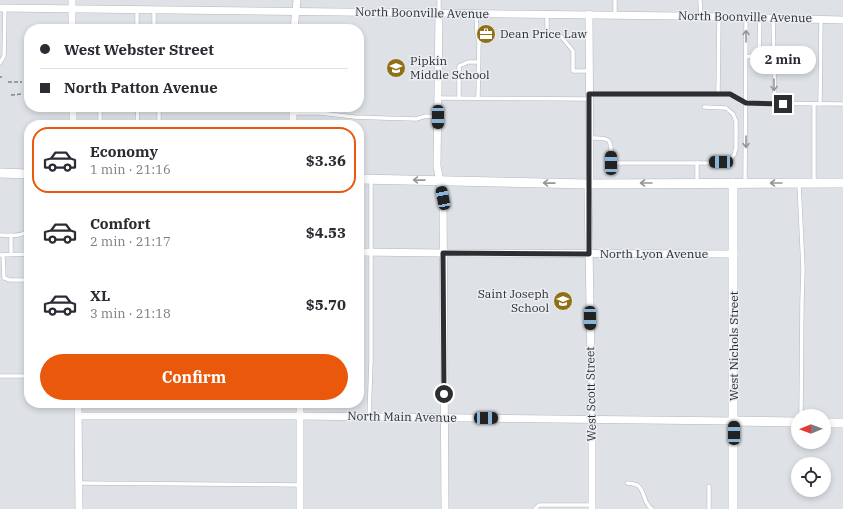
<!DOCTYPE html>
<meta charset="utf-8">
<style>
:root{--surface:#fff;--page:#f7f7f7;--text:#2b2b33;--muted:#7c7c81;--line:#e1e1e2;--accent:#ea580c}
body{margin:0;font-family:"IBM Plex Serif",serif;background:var(--page);color:var(--text);height:100vh;display:flex;flex-direction:column;font-size:15px;white-space:nowrap}
*{box-sizing:border-box;margin:0}
p{font-size:13px;color:var(--muted)}
.icon{flex:none;width:22px;height:22px;fill:none;stroke:currentColor;stroke-width:2;stroke-linecap:round;stroke-linejoin:round}
.map{position:relative;flex:1;overflow:hidden}
.panel{position:absolute;left:24px;top:120px;width:340px;height:288px;display:flex;flex-direction:column;background:var(--surface);border-radius:16px;box-shadow:0 2px 6px #0003}
.panel>*{flex:none}
.hud{position:absolute;left:24px;top:24px;width:340px;height:88px;border-radius:16px;box-shadow:0 2px 6px #0003;display:grid;align-content:center;height:88px;padding:0 16px;background:var(--surface)}
.needle{width:26px;rotate:269deg}
.tools{position:absolute;left:791px;top:409px;display:grid;gap:8px}
.tools a{display:grid;place-items:center;width:40px;height:40px;border-radius:50%;background:var(--surface);box-shadow:0 2px 6px #0003;font-size:20px}
.end{position:absolute;width:18px;height:18px;margin:-9px;border:5px solid #2d2e31;background:#fff;box-shadow:0 0 0 2px #fff}
.from{border-radius:50%}
.bubble{position:absolute;height:28px;border-radius:14px;background:var(--surface);box-shadow:0 2px 6px #0003;font-size:13px;font-weight:700;line-height:28px;text-align:center}
.car{position:absolute;width:12px;height:24px;margin:-12px -6px;border-radius:5px;box-shadow:0 0 3px 1px #0007;background:linear-gradient(#222 24%,#8ab4d8 0 40%,#222 0 76%,#8ab4d8 0 86%,#222 0)}
.hud b{display:flex;align-items:center;gap:14px;height:38px;font-size:15px}
.hud b+b{border-top:1px solid var(--line)}
.hud i{width:10px;height:10px;background:var(--text)}
ul{padding:7px 0 0;list-style:none}
li{display:flex;align-items:center;gap:12px;height:66px;margin:0 8px 6px;padding:0 8px;border:2px solid transparent;border-radius:16px}
li div{flex:1}
li b{display:block;font-size:15px}
li em{font-style:normal;font-weight:700}
li.on{border-color:var(--accent)}
li>.icon{width:36px;height:36px;stroke-width:1.5}
.button{display:flex;gap:8px;margin-top:auto;padding:8px 16px}
.button a{flex:1;height:46px;border-radius:24px;background:var(--accent);color:#fff;font-size:16px;font-weight:700;line-height:46px;text-align:center}
.map>svg:first-child{display:block}
.lines{fill:none;stroke-linecap:round;stroke-linejoin:round}
.lane-casing{stroke:#b3b7bc;stroke-width:4.5}
.street-casing{stroke:#b3b7bc;stroke-width:8}
.secondary-casing{stroke:#b3b7bc;stroke-width:10}
.path{stroke:#838589;stroke-width:1.5;stroke-dasharray:4 2;stroke-linecap:butt}
.lane{stroke:#fff;stroke-width:3.5}
.street{stroke:#fff;stroke-width:7}
.secondary{stroke:#fff;stroke-width:9}
.oneway{stroke:#969698}
.route{stroke:#2d2e31;stroke-width:5}
.labels{text-anchor:middle;stroke-width:3;stroke-linejoin:round;paint-order:stroke}
.street-label{font-size:12px;fill:#2d2e31;stroke:#ebeff4}
.poi-label{font-size:12px;fill:#2d2e31;stroke:#ebeff4;text-anchor:start}
</style>
<div class="map">
<svg width="843" height="509" viewBox="0 0 843 509">
<rect width="100%" height="100%" fill="#dee2e7"/>
<g class="lines">
<g class="lane-casing">
<g id="lane">
<path d="M615,0V15"/>
<path d="M700,0L701,16"/>
<path d="M439,13V0"/>
<path d="M476,13L477,34L479,42L478,98"/>
<path d="M547,14V35H560L573,51V71H589"/>
<path d="M773,18L775,103"/>
<path d="M137,29V10"/>
<path d="M154,29V10"/>
<path d="M746,57L757,55L759,53L760,18"/>
<path d="M0,63L4,56L5,8"/>
<path d="M589,94H730L746,103L843,104"/>
<path d="M718,94L719,17"/>
<path d="M438,98L589,99"/>
<path d="M459,98V66L468,62H478"/>
<path d="M814,104V182"/>
<path d="M820,104L821,19"/>
<path d="M159,107V125"/>
<path d="M293,113H320L354,117L381,118L416,119L426,116L437,117"/>
<path d="M100,125V107"/>
<path d="M137,125L138,107"/>
<path d="M589,138C614,137 611,140 611,163H721L729,160L734,155L736,148V121L733,114L726,108L704,107"/>
<path d="M697,183V163"/>
<path d="M745,183L746,18"/>
<path d="M799,183L803,269L802,301L801,416"/>
<path d="M0,235C8,235 20,237 26,232V175"/>
<path d="M11,254V235"/>
<path d="M0,255L29,254"/>
<path d="M3,255L4,278L10,280H29"/>
<path d="M0,376H29"/>
<path d="M369,417L371,361V180"/>
<path d="M79,483L300,485"/>
<path d="M627,483C630,483 634,484 637,485C645,489 643,504 652,509"/>
<path d="M535,509L539,505H592"/>
<path d="M709,509V486"/>
</g>
</g>
<g class="street-casing">
<g id="street">
<path d="M72,0V29"/>
<path d="M0,8L679,16L843,20"/>
<path d="M439,13L437,166L443,198L445,509"/>
<path d="M589,14L590,176L588,191L592,419V509"/>
<path d="M294,29L297,0"/>
<path d="M73,107V125"/>
<path d="M293,125V107"/>
<path d="M359,252L443,253L734,254"/>
<path d="M78,403L79,509"/>
<path d="M300,403V509"/>
<path d="M79,416H300L734,421"/>
</g>
</g>
<g class="secondary-casing">
<g id="secondary">
<path d="M0,173L29,174"/>
<path d="M359,179L588,184L843,183"/>
<path d="M733,183V509"/>
<path d="M734,421L798,422"/>
<path d="M824,423H843"/>
</g>
</g>
<g class="path">
<path d="M0,77H2"/>
<path d="M8,82H22"/>
<path d="M11,95L22,94"/>
</g>
<use href="#lane" class="lane"/>
<use href="#street" class="street"/>
<use href="#secondary" class="secondary"/>
</g>
<defs><path id="oneway-shaft" d="M-6 0H5M1.5-3L5.5 0L1.5 3" fill="none" stroke-width="1.6" stroke-linecap="round" stroke-linejoin="round"/></defs>
<g class="oneway">
<use href="#oneway-shaft" transform="translate(746 36) rotate(-90)"/>
<use href="#oneway-shaft" transform="translate(774 85) rotate(89)"/>
<use href="#oneway-shaft" transform="translate(746 142) rotate(90)"/>
<use href="#oneway-shaft" transform="translate(419 180) rotate(-179)"/>
<use href="#oneway-shaft" transform="translate(549 183) rotate(-179)"/>
<use href="#oneway-shaft" transform="translate(646 183) rotate(180)"/>
<use href="#oneway-shaft" transform="translate(776 183) rotate(180)"/>
</g>
<g class="lines">
<path class="route" d="M444,394L443,253L589,254V94H730L746,103L783,104"/>
</g>
<defs>
<g id="office-disc" transform="scale(1)"><circle r="9.5" fill="#916f15" stroke="#ebeff4"/><path d="M-6-3h4V-5.5h4V-3h4V5H-6ZM-1-4.5V-3h2v-1.5ZM-6 0V1H6V0Z" fill="#fff"/></g>
<g id="school-disc" transform="scale(1)"><circle r="9.5" fill="#916f15" stroke="#ebeff4"/><path d="M0-5L7-2L0 1L-7-2ZM-4 1L0 2.5L4 1V4Q0 6-4 4Z" fill="#fff"/></g>
</defs>
<g fill-rule="evenodd">
<use href="#office-disc" x="486" y="34"/>
<use href="#school-disc" x="396" y="68"/>
<use href="#school-disc" x="563" y="301"/>
</g>
<g class="labels">
<g class="street-label">
<text transform="translate(422 13) rotate(1)" y="4">North Boonville Avenue</text>
<text transform="translate(745 17) rotate(1)" y="4">North Boonville Avenue</text>
<text x="654" y="258">North Lyon Avenue</text>
<text transform="translate(734 346) rotate(-90)" y="4">West Nichols Street</text>
<text transform="translate(591 394) rotate(-91)" y="4">West Scott Street</text>
<text transform="translate(402 417) rotate(1)" y="4">North Main Avenue</text>
</g>
<g class="poi-label">
<text x="500" y="38">Dean Price Law</text>
<text x="410" y="65">Pipkin<tspan x="410" dy="14">Middle School</tspan></text>
<text x="549" y="298" text-anchor="end">Saint Joseph<tspan x="549" dy="14">School</tspan></text>
</g>
</g>
</svg>
<div class="tools">
<a><svg class="needle" viewBox="-14 -14 28 28"><path d="M0-13l5 13h-10z" fill="#e53935"/><path d="M0 13l5-13h-10z" fill="#7c7c81"/></svg></a>
<a><svg class="icon" aria-label="locate" viewBox="0 0 24 24"><circle cx="12" cy="12" r="6"/><path d="M12 2v4M12 18v4M2 12h4M18 12h4"/></svg></a>
</div>
<i class="end from" style="left:444px;top:394px"></i>
<i class="end" style="left:783px;top:104px"></i>
<div class="bubble" style="left:750px;top:46px;width:66px">2 min</div>
<i class="car" style="left:438px;top:117px;rotate:180deg"></i>
<i class="car" style="left:721px;top:162px;rotate:270deg"></i>
<i class="car" style="left:611px;top:163px;rotate:0deg"></i>
<i class="car" style="left:443px;top:198px;rotate:349deg"></i>
<i class="car" style="left:590px;top:318px;rotate:179deg"></i>
<i class="car" style="left:486px;top:418px;rotate:90deg"></i>
<i class="car" style="left:734px;top:433px;rotate:0deg"></i>
<div class="hud">
<b><i class="from"></i>West Webster Street</b>
<b><i></i>North Patton Avenue</b>
</div>
<section class="panel">
<ul>
<li class="on"><svg class="icon" aria-label="car" viewBox="0 0 24 24"><path d="M5 17H2v-5l4-1 3-4h7l3 4 3 1v5h-3M9 17h6M6 11h13"/><circle cx="7" cy="17" r="2"/><circle cx="17" cy="17" r="2"/></svg><div><b>Economy</b><p>1 min · 21:16</p></div><em>$3.36</em></li>
<li><svg class="icon" aria-label="car" viewBox="0 0 24 24"><path d="M5 17H2v-5l4-1 3-4h7l3 4 3 1v5h-3M9 17h6M6 11h13"/><circle cx="7" cy="17" r="2"/><circle cx="17" cy="17" r="2"/></svg><div><b>Comfort</b><p>2 min · 21:17</p></div><em>$4.53</em></li>
<li><svg class="icon" aria-label="car" viewBox="0 0 24 24"><path d="M5 17H2v-5l4-1 3-4h7l3 4 3 1v5h-3M9 17h6M6 11h13"/><circle cx="7" cy="17" r="2"/><circle cx="17" cy="17" r="2"/></svg><div><b>XL</b><p>3 min · 21:18</p></div><em>$5.70</em></li>
</ul>
<div class="button"><a>Confirm</a></div>
</section>
</div>
